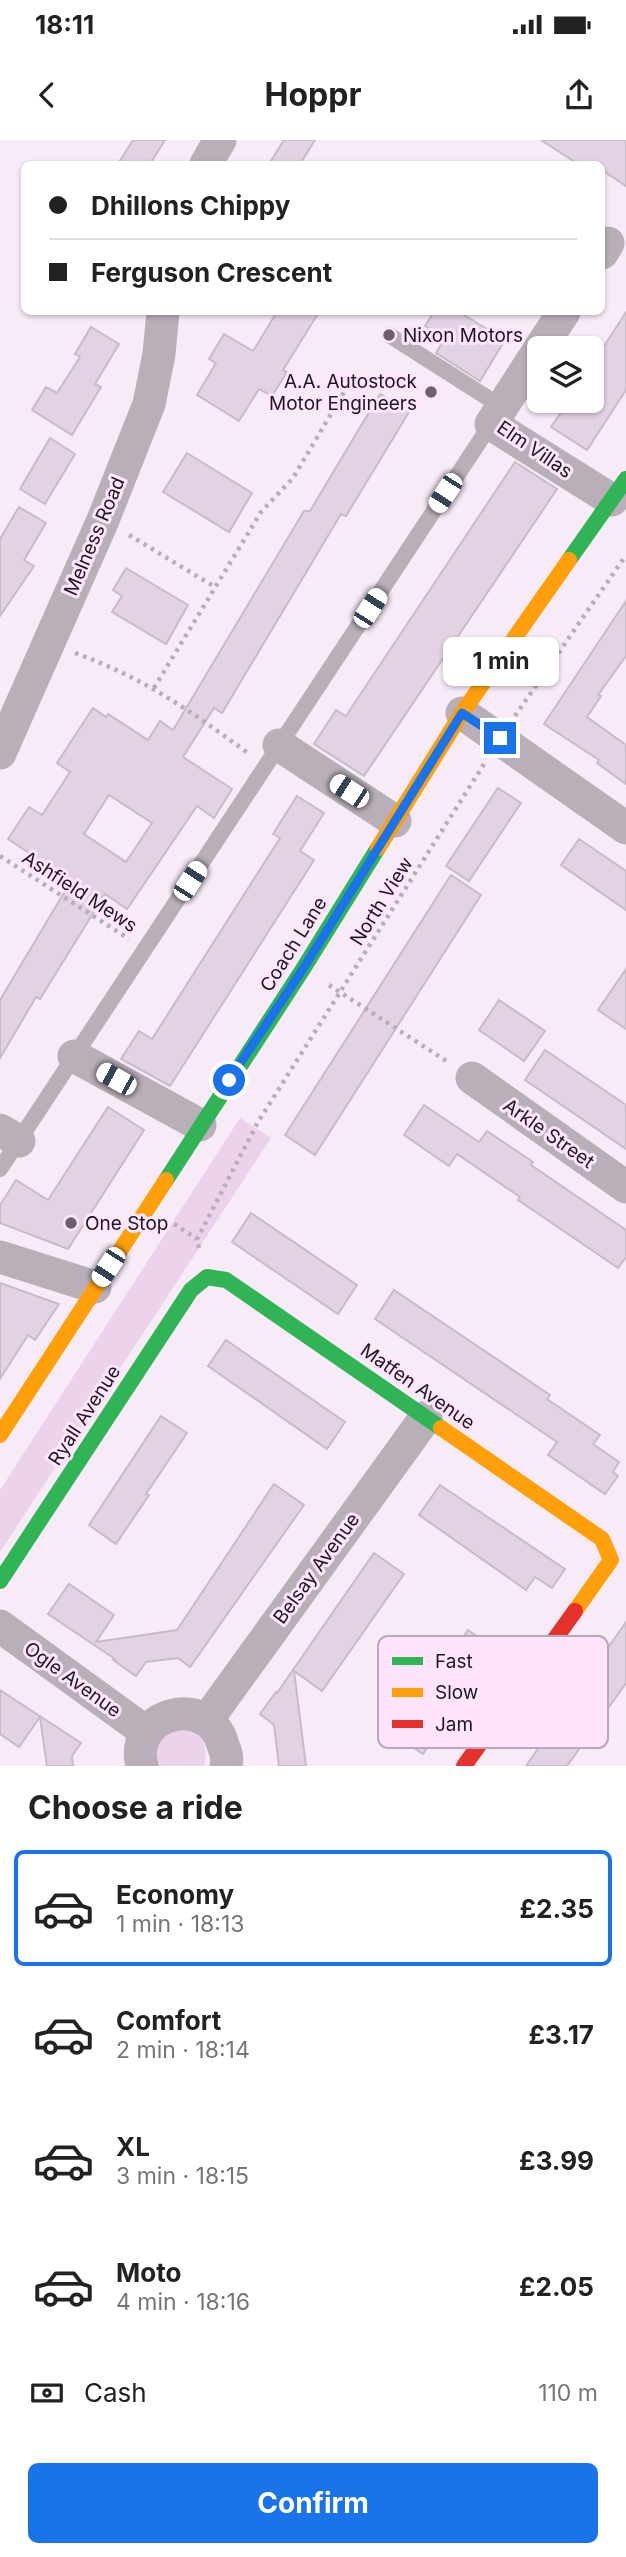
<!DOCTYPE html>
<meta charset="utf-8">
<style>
:root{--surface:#fff;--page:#f2f2f2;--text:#222;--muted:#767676;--line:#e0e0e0;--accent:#1a73e8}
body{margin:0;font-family:Inter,sans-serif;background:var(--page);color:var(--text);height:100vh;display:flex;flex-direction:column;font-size:26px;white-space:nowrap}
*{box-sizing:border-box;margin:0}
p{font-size:23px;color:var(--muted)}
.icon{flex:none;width:38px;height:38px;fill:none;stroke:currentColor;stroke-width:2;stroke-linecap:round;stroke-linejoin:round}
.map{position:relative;height:1626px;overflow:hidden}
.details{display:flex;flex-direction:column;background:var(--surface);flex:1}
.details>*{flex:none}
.banner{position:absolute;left:21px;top:21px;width:584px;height:154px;border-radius:10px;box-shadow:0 2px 5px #0004;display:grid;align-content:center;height:154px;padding:0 28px;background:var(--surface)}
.tools{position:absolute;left:527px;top:196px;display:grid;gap:14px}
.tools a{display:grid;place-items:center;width:77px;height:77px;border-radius:10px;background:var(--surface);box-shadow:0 2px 5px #0004;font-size:35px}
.end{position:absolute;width:32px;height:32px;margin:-16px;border:9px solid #1a73e8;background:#fff;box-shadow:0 0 0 4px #fff}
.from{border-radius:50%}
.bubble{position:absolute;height:49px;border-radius:10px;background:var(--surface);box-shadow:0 2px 5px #0004;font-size:23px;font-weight:700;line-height:49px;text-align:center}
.car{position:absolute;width:21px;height:42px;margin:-21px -10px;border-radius:9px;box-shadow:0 0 5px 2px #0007;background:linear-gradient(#fff 24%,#345 0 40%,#fff 0 76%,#345 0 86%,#fff 0)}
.banner b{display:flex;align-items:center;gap:24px;height:66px;font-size:26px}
.banner b+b{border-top:2px solid var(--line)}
.banner i{width:18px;height:18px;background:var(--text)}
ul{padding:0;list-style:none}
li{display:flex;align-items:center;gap:21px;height:116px;margin:0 14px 10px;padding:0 14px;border:4px solid transparent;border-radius:10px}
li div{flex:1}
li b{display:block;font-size:26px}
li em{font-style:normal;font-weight:700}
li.on{border-color:var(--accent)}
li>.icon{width:63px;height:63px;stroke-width:1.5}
h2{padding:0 28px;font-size:32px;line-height:84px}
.pay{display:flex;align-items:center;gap:18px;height:77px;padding:0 28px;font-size:26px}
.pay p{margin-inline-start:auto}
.action{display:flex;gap:14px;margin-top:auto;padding:14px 28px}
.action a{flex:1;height:80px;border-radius:10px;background:var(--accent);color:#fff;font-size:28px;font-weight:700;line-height:80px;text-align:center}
.status{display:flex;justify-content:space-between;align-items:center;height:49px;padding:0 35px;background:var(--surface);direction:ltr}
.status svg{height:19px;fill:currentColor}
header{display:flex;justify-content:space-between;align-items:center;height:91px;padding:0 28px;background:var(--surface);font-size:32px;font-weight:700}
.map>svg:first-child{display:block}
.green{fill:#edd2ec}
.building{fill:#e3d2e3;stroke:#c6bcc6;stroke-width:2;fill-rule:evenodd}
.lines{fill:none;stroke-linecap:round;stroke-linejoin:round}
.path{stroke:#b7afb7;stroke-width:4.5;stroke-dasharray:3.5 5;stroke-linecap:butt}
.lane{stroke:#b8afb8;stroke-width:16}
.street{stroke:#b8afb8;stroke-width:33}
.fast{stroke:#30b455;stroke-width:16}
.slow{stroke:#ff9f0a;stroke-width:16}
.jam{stroke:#e5322d;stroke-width:16}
.route{stroke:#1a73e8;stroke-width:9}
.poi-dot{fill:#6b616b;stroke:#fee5fd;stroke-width:2.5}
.labels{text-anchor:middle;stroke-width:6;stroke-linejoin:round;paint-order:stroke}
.poi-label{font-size:19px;fill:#1f171f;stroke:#fee5fd;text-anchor:start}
.street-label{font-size:19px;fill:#1f171f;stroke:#fee5fd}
.key{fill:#fee5fd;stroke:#bba7ba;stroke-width:2}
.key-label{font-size:19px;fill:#1f171f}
</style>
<div class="status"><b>18:11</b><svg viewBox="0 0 49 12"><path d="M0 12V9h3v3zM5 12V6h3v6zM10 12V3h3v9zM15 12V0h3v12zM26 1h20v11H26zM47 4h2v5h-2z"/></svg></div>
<header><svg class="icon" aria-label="back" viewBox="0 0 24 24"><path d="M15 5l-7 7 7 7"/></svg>Hoppr<svg class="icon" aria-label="share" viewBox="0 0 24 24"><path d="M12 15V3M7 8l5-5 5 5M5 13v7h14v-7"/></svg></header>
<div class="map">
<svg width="626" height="1626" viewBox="0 0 626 1626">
<rect width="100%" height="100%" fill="#f8ebf8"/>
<g class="green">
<path d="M240,978L271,998L0,1412V1350Z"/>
<path d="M169,1590C176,1590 186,1589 192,1591C206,1597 208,1614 204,1626H156L155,1608Z"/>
</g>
<g class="building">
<path d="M133,0H165L150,24H118Z"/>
<path d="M284,0H315L300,24H269Z"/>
<path d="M541,0H626V46L602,30V24H578Z"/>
<path d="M277,172H319L283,230L287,232L272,256L259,249L239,281L197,255L216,223L209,219L224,194L253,211Z"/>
<path d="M434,172H459L505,200L480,241L436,213L445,198L425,186Z"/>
<path d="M626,172V250L587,310L551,287L569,261H592V225Z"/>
<path d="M91,187L119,204L95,244L101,247L72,295L32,270L46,247L57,253L80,217L75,214Z"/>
<path d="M380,254L409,272L346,376L341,374L222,573L214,568L183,617L232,649L214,678L197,666L127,769L105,754L40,859L36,857L0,918V860L71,741L8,699L29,667L42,675L70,632L57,623L93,568L106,577L108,574L148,600L160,581L173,590L304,371H310ZM109,655L152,683L126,722L84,694Z"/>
<path d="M50,298L75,314L45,364L20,349Z"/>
<path d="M187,313L252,353L229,392L163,352Z"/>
<path d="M515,322L557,349L364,636L314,604L336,570L346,576Z"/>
<path d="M19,367L46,383L24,420L34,426L0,476V399Z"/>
<path d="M126,428L188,465L166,504L112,472L122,456L113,450Z"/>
<path d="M626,461V516L598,555L601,556L587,577L626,605V644L597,623L599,620L544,584Z"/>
<path d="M498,648L521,663L469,741L446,726Z"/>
<path d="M297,656L324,673L300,711L314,720L170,946L121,919L139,891L152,899L280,698L273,694Z"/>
<path d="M579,699L626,731V770L561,725Z"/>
<path d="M451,735L481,755L315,1015L285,995Z"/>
<path d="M626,829V889L598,870Z"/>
<path d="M499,860L545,891L524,921L479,890Z"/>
<path d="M545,910L626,965V1009L525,940Z"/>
<path d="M424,965L479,1002L487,991L533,1022L531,1025L626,1090V1117L618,1128L518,1060L520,1057L457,1014L449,1026L404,995Z"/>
<path d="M108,967L144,990L68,1109L0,1083V1065L16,1040L48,1060Z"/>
<path d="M251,1073L357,1145L338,1174L232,1102Z"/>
<path d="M0,1143L59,1164L35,1200L28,1195L0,1239Z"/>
<path d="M394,1150L550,1255L547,1259L600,1295L593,1304L619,1322L613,1332L618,1336L605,1354L548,1315L557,1302L375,1179Z"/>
<path d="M226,1200L345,1282L327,1309L208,1226Z"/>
<path d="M161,1276L187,1293L146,1354L149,1355L116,1404L89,1385Z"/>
<path d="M274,1344L304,1365L190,1527L178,1518L146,1522L136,1536L113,1520L115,1519L48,1474L69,1444L114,1475L96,1502L177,1490Z"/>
<path d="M440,1345L565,1429L552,1448L535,1437L526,1450L419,1375Z"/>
<path d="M374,1413L404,1434L322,1551L294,1531L306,1626H279L274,1585L260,1574L276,1552L277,1553Z"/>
<path d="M626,1482V1543L567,1626H526Z"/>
<path d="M468,1490L499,1512L467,1557L464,1555L423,1614L395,1595Z"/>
<path d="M0,1550L81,1603L72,1616L73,1626H47L40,1577L19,1607L0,1594Z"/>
</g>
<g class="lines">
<g class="path">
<path d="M129,395L215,447"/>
<path d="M75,513C144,538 189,570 248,613"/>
<path d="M154,548L261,372L293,338L350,242"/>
<path d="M515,576L626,415"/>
<path d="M0,716L129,799"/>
<path d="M329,845L448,922"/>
<path d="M174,1084L197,1099"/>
<path d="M199,1108L197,1099L258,982L484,624"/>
</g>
<g class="lane">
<path d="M389,195L502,267"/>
<path d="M0,1029L491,284"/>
</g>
<g class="street">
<path d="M206,24L220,0"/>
<path d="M602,113L608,103"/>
<path d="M540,208L564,172"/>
<path d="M539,210L491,284L612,360"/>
<path d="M462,573L626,688"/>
<path d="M279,605L395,681"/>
<path d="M0,613L103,380L149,264L159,214L163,172"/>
<path d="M74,916L200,985"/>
<path d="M472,938L626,1047"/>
<path d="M0,990L19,1001"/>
<path d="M0,1117L95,1147"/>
<path d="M0,1486L146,1592"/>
<path d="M207,1580L426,1277"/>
<path d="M142,1626C128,1572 209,1552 223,1605C226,1612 228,1618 226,1626"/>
</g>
<g class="fast">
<path d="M569,420L626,339"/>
<path d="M166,1040L303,829L378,708"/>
<path d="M0,1441L191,1150L207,1137L226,1140L441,1288"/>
</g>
<g class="slow">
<path d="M378,708L462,573L569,420"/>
<path d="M441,1288L602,1399L611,1420L575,1471"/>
<path d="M0,1295L166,1040"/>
</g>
<path class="jam" d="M464,1626L575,1471"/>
</g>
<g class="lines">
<path class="route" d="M229,940L303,829L462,573L500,598"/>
</g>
<g class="poi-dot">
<circle cx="389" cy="195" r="7"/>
<circle cx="431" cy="252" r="7"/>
<circle cx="71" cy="1083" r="7"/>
</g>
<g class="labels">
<g class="poi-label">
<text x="403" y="202">Nixon Motors</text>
<text x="417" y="248" text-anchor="end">A.A. Autostock<tspan x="417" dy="22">Motor Engineers</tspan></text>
<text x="85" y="1090">One Stop</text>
</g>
<g class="street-label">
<text transform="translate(535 309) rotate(34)" y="7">Elm Villas</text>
<text transform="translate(94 396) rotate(-67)" y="7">Melness Road</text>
<text transform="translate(80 751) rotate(33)" y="7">Ashfield Mews</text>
<text transform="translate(381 761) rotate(-58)" y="7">North View</text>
<text transform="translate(293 804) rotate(-58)" y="7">Coach Lane</text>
<text transform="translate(549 993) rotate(35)" y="7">Arkle Street</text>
<text transform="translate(418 1246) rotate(35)" y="7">Matfen Avenue</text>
<text transform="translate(84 1275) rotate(-57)" y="7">Ryall Avenue</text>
<text transform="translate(316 1428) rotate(-54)" y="7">Belsay Avenue</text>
<text transform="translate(73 1539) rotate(36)" y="7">Ogle Avenue</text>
</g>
</g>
<rect x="378" y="1496" width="230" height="112" rx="10" class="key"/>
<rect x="392" y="1517" width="31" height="8" fill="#30b455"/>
<rect x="392" y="1548" width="31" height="9" fill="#ff9f0a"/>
<rect x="392" y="1580" width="31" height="8" fill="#e5322d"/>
<g class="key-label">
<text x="435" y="1528">Fast</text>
<text x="435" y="1559">Slow</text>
<text x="435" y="1591">Jam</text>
</g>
</svg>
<div class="tools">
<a><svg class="icon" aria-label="layers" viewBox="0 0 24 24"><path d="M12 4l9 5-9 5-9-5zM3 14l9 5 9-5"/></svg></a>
</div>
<i class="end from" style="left:229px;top:940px"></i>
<i class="end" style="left:500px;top:598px"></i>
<div class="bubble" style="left:443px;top:497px;width:116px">1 min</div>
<i class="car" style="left:445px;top:353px;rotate:213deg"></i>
<i class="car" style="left:370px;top:468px;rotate:33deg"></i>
<i class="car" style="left:349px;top:651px;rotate:303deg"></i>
<i class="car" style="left:190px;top:741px;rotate:33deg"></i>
<i class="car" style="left:116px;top:939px;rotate:299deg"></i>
<i class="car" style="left:108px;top:1127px;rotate:213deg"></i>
<div class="banner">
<b><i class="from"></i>Dhillons Chippy</b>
<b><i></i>Ferguson Crescent</b>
</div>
</div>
<section class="details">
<h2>Choose a ride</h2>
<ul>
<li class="on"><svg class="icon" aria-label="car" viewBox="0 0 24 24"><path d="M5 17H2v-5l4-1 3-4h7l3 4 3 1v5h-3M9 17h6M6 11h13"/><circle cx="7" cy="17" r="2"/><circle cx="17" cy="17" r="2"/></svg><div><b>Economy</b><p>1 min · 18:13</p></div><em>£2.35</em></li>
<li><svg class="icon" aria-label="car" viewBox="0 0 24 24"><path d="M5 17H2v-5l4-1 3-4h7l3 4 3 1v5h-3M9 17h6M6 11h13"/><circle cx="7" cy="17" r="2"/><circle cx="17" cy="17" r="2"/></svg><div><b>Comfort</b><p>2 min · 18:14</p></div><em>£3.17</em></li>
<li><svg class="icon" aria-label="car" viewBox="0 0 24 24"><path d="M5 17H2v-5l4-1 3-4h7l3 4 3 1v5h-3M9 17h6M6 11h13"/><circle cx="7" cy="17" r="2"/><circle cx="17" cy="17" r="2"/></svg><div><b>XL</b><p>3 min · 18:15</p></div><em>£3.99</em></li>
<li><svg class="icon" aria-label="car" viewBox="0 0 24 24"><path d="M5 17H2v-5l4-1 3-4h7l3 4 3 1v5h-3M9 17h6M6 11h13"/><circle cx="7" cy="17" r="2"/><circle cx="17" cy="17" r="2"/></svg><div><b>Moto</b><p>4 min · 18:16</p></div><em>£2.05</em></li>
</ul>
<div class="pay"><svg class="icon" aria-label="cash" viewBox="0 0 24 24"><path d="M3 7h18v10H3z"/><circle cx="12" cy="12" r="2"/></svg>Cash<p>110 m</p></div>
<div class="action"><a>Confirm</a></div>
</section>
